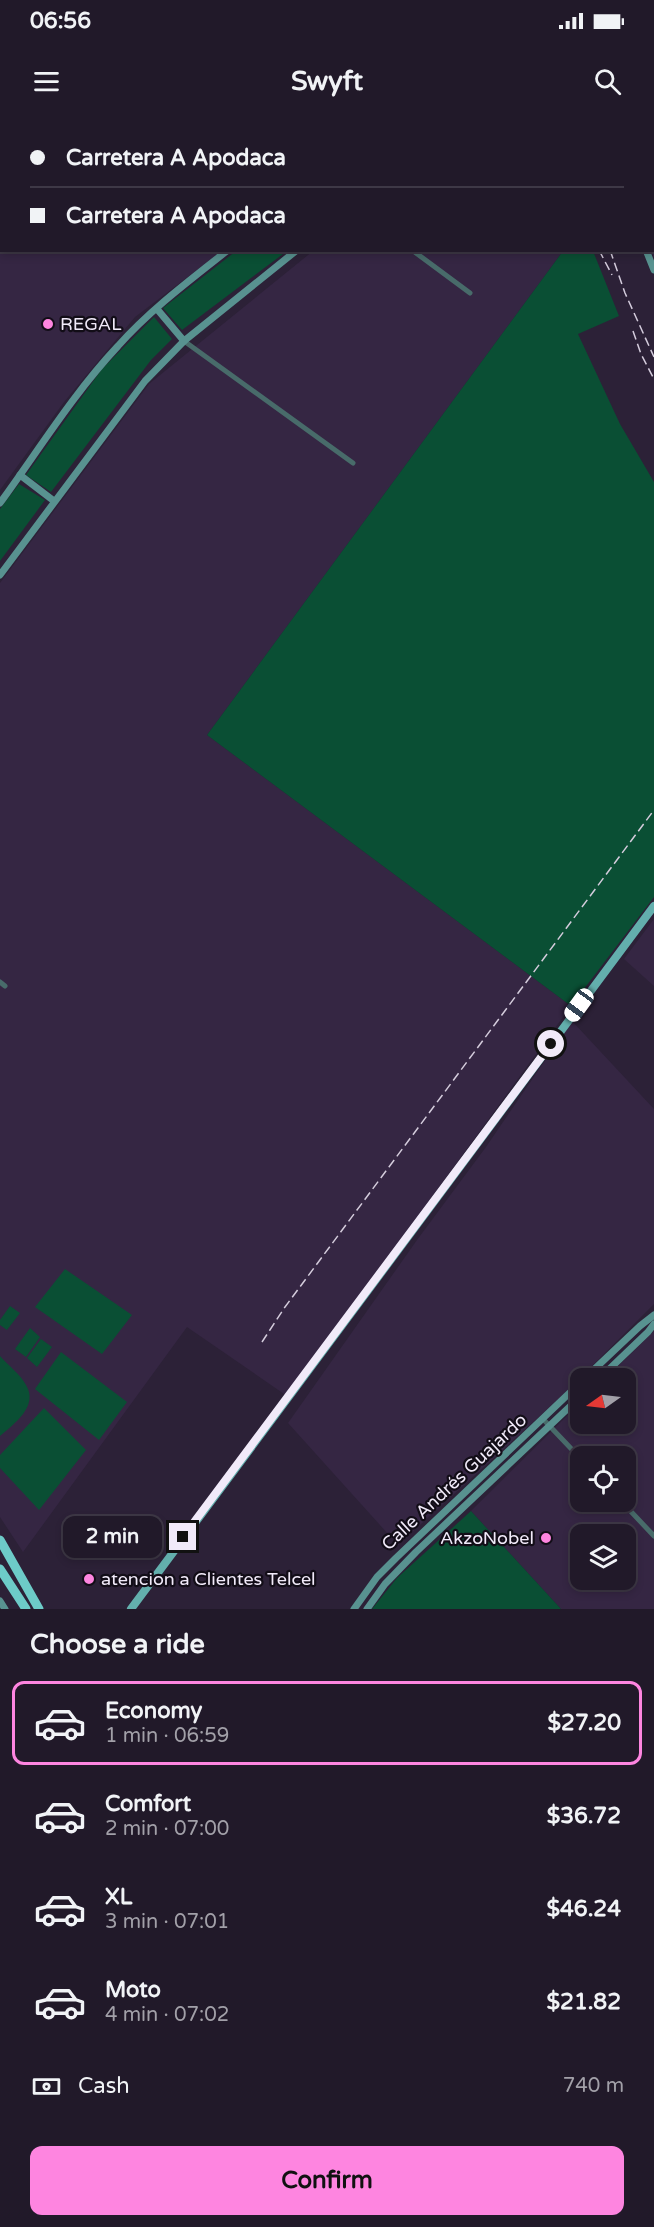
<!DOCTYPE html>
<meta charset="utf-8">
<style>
:root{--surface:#211929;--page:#292231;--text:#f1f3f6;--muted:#a2a0a8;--line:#3e3846;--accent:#fe85e0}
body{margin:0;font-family:"Varela Round",sans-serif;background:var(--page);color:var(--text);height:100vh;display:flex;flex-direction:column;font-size:22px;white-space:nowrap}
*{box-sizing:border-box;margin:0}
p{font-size:20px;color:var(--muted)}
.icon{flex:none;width:33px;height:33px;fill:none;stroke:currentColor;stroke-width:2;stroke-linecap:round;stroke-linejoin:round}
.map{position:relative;height:1489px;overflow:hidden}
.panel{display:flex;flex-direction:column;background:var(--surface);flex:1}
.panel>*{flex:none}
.hud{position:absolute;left:0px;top:0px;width:654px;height:132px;box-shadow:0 3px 9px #0003,0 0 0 2px var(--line);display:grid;align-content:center;height:132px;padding:0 30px;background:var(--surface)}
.needle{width:39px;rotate:256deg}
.controls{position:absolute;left:570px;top:1248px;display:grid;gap:12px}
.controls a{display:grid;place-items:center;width:66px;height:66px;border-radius:12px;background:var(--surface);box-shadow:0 3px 9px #0003,0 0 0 2px var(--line);font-size:30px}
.end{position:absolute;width:27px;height:27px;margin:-14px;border:8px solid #f1eaf9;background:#111;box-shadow:0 0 0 3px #111}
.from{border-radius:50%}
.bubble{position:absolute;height:42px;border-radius:12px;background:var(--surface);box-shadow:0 3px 9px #0003,0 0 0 2px var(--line);font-size:20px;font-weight:700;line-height:42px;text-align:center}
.car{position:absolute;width:18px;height:36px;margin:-18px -9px;border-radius:8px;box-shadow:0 0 4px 2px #0007;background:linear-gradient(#fff 24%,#345 0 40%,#fff 0 76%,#345 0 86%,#fff 0)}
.hud b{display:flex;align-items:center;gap:21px;height:57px;font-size:22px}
.hud b+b{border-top:2px solid var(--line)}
.hud i{width:15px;height:15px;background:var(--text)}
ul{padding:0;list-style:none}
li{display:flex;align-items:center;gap:18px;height:84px;margin:0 12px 9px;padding:0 18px;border:3px solid transparent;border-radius:12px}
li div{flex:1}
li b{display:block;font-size:22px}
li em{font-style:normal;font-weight:700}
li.on{border-color:var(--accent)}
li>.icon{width:54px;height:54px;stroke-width:1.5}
h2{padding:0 30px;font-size:27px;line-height:72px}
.pay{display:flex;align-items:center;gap:15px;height:66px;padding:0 30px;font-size:22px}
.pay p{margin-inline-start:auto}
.action{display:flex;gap:12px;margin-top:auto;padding:12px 30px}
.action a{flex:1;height:69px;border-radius:12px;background:var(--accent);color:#111;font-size:24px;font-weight:700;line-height:69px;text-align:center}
.status{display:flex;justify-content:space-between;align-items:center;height:42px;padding:0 30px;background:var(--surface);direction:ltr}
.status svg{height:16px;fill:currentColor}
header{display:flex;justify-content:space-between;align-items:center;height:78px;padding:0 30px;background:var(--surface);font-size:27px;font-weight:700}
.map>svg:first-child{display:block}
.built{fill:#352643;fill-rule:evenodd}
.green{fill:#0a4f34}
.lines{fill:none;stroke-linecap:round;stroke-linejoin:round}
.street{stroke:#486b6a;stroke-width:5}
.secondary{stroke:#589290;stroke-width:7}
.primary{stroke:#63afad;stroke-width:8}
.highway{stroke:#6dcbc8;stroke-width:9}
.rail{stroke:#d4ccdc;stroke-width:1.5;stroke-dasharray:9 4.5;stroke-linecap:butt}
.route{stroke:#f1eaf9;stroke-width:8}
.poi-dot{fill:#fe85e0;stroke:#120d17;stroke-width:2}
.labels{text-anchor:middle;stroke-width:4.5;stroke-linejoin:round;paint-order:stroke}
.poi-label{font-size:18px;fill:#f1eaf9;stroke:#120d17;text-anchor:start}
.street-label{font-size:18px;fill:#f1eaf9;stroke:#120d17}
</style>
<div class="status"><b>06:56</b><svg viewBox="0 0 49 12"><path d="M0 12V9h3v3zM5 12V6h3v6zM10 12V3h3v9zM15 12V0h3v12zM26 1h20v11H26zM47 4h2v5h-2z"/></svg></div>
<header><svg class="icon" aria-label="menu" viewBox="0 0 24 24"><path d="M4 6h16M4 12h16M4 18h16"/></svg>Swyft<svg class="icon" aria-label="search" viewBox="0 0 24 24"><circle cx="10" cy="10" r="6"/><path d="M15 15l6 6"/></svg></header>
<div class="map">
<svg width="654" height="1489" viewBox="0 0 654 1489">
<rect width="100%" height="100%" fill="#2c2137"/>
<g class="built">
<path d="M0,0H390L2,2V130L222,131L135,197L64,282L0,370Z"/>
<path d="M601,0H654V138L651,131L652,2Z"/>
<path d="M313,131H563L207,615L571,886L287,1276L187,1207L23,1432L0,1397V463L149,264Z"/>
<path d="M654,799V866L624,839Z"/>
<path d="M572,901L654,989V1184L563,1275L398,1425L288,1303L417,1120L486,1027Z"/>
<path d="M654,1211V1489H561L471,1391L580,1283V1304H626V1258H606ZM580,1336H626V1382H580ZM580,1414H626V1460H580Z"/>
</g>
<g class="green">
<path d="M236,131H287L182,210L163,188Z"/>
<path d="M563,131H593L619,196L578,214L620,304L654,362V777L571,886L207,615Z"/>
<path d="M154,197L172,219L151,240L51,372L26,355L102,249Z"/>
<path d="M19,364L45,380L0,441V389Z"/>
<path d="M65,1149L132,1195L102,1234L35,1187Z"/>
<path d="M10,1186L20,1193L7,1210L0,1205V1200Z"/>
<path d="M30,1208L40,1217L26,1237L15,1229Z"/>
<path d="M41,1219L52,1227L37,1247L27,1238Z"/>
<path d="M61,1232L127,1282L99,1320L35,1269Z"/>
<path d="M0,1236C8,1245 21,1255 26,1265C39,1286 14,1304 0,1316Z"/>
<path d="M44,1288L86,1330L39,1390L0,1348V1335Z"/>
<path d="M471,1391L561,1489H372L397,1458Z"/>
</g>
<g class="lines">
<g class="street">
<path d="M550,0L551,2"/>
<path d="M412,130L470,173"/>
<path d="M184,221L353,343"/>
<path d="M0,862L5,866"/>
<path d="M543,1299L580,1338"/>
<path d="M622,1382L654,1416"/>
</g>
<g class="secondary">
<path d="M596,0V2"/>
<path d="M397,2L399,0"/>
<path d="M470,2L472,0"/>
<path d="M646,130L654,150"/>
<path d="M157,189L184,221"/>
<path d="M20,355L54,381"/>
<path d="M0,383C38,331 73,274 118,226C150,190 190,160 228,130"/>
<path d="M0,455L145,261L184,221L297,130"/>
<path d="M585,1258L640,1206L654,1195"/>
<path d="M600,1258L648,1212L654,1204"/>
<path d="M0,1481L5,1489"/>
<path d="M354,1489L377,1457L396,1438L580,1263"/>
<path d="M367,1489L385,1464L416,1432L580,1277"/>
</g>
<path class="primary" d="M131,1489L654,786"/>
<g class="highway">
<path d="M0,1420L39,1489"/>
<path d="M0,1449L26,1489"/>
</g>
<g class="rail">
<path d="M567,0V2"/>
<path d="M599,130L612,155"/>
<path d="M610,130L625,173L654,237"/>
<path d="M633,211L641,234L654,259"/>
<path d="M262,1222L285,1187L654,690"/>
</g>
</g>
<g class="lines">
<path class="route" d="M183,1417L551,924"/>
</g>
<g class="poi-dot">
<circle cx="48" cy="204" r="6"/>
<circle cx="546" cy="1418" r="6"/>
<circle cx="89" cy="1459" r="6"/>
</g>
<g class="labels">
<g class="poi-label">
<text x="60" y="210">REGAL</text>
<text x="534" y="1424" text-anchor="end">AkzoNobel</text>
<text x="101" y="1465">atencion a Clientes Telcel</text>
</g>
<g class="street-label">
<text transform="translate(454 1362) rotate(-43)" y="6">Calle Andrés Guajardo</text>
</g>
</g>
</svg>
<div class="controls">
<a><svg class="needle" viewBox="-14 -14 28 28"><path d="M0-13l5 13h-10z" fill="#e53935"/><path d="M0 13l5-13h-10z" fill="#a2a0a8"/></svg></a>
<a><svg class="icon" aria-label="locate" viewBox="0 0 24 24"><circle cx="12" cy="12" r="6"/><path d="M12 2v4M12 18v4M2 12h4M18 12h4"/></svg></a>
<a><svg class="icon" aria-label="layers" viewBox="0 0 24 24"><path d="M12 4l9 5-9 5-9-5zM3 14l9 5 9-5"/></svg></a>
</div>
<i class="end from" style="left:551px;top:924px"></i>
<i class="end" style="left:183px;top:1417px"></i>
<div class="bubble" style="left:63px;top:1396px;width:99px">2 min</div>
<i class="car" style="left:579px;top:885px;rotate:216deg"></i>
<div class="hud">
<b><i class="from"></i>Carretera A Apodaca</b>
<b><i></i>Carretera A Apodaca</b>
</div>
</div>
<section class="panel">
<h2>Choose a ride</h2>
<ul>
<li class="on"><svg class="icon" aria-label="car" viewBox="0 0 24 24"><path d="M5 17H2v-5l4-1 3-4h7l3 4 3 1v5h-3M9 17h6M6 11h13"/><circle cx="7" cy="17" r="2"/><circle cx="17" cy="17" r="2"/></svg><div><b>Economy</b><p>1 min · 06:59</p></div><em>$27.20</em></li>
<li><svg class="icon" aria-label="car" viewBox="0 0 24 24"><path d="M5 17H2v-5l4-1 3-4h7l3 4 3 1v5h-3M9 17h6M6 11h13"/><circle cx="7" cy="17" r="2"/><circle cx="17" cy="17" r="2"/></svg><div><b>Comfort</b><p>2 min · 07:00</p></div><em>$36.72</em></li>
<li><svg class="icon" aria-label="car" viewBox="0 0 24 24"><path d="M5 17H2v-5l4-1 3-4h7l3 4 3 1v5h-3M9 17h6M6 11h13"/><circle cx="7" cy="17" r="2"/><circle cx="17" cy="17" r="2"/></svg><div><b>XL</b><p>3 min · 07:01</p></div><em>$46.24</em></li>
<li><svg class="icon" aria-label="car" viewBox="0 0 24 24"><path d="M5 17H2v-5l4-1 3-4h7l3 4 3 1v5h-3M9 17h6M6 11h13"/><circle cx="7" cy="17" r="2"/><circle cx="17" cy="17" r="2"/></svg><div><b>Moto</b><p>4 min · 07:02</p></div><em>$21.82</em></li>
</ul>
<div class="pay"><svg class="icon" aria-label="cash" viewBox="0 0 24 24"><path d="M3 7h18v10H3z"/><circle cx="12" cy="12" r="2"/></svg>Cash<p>740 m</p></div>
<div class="action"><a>Confirm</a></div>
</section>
